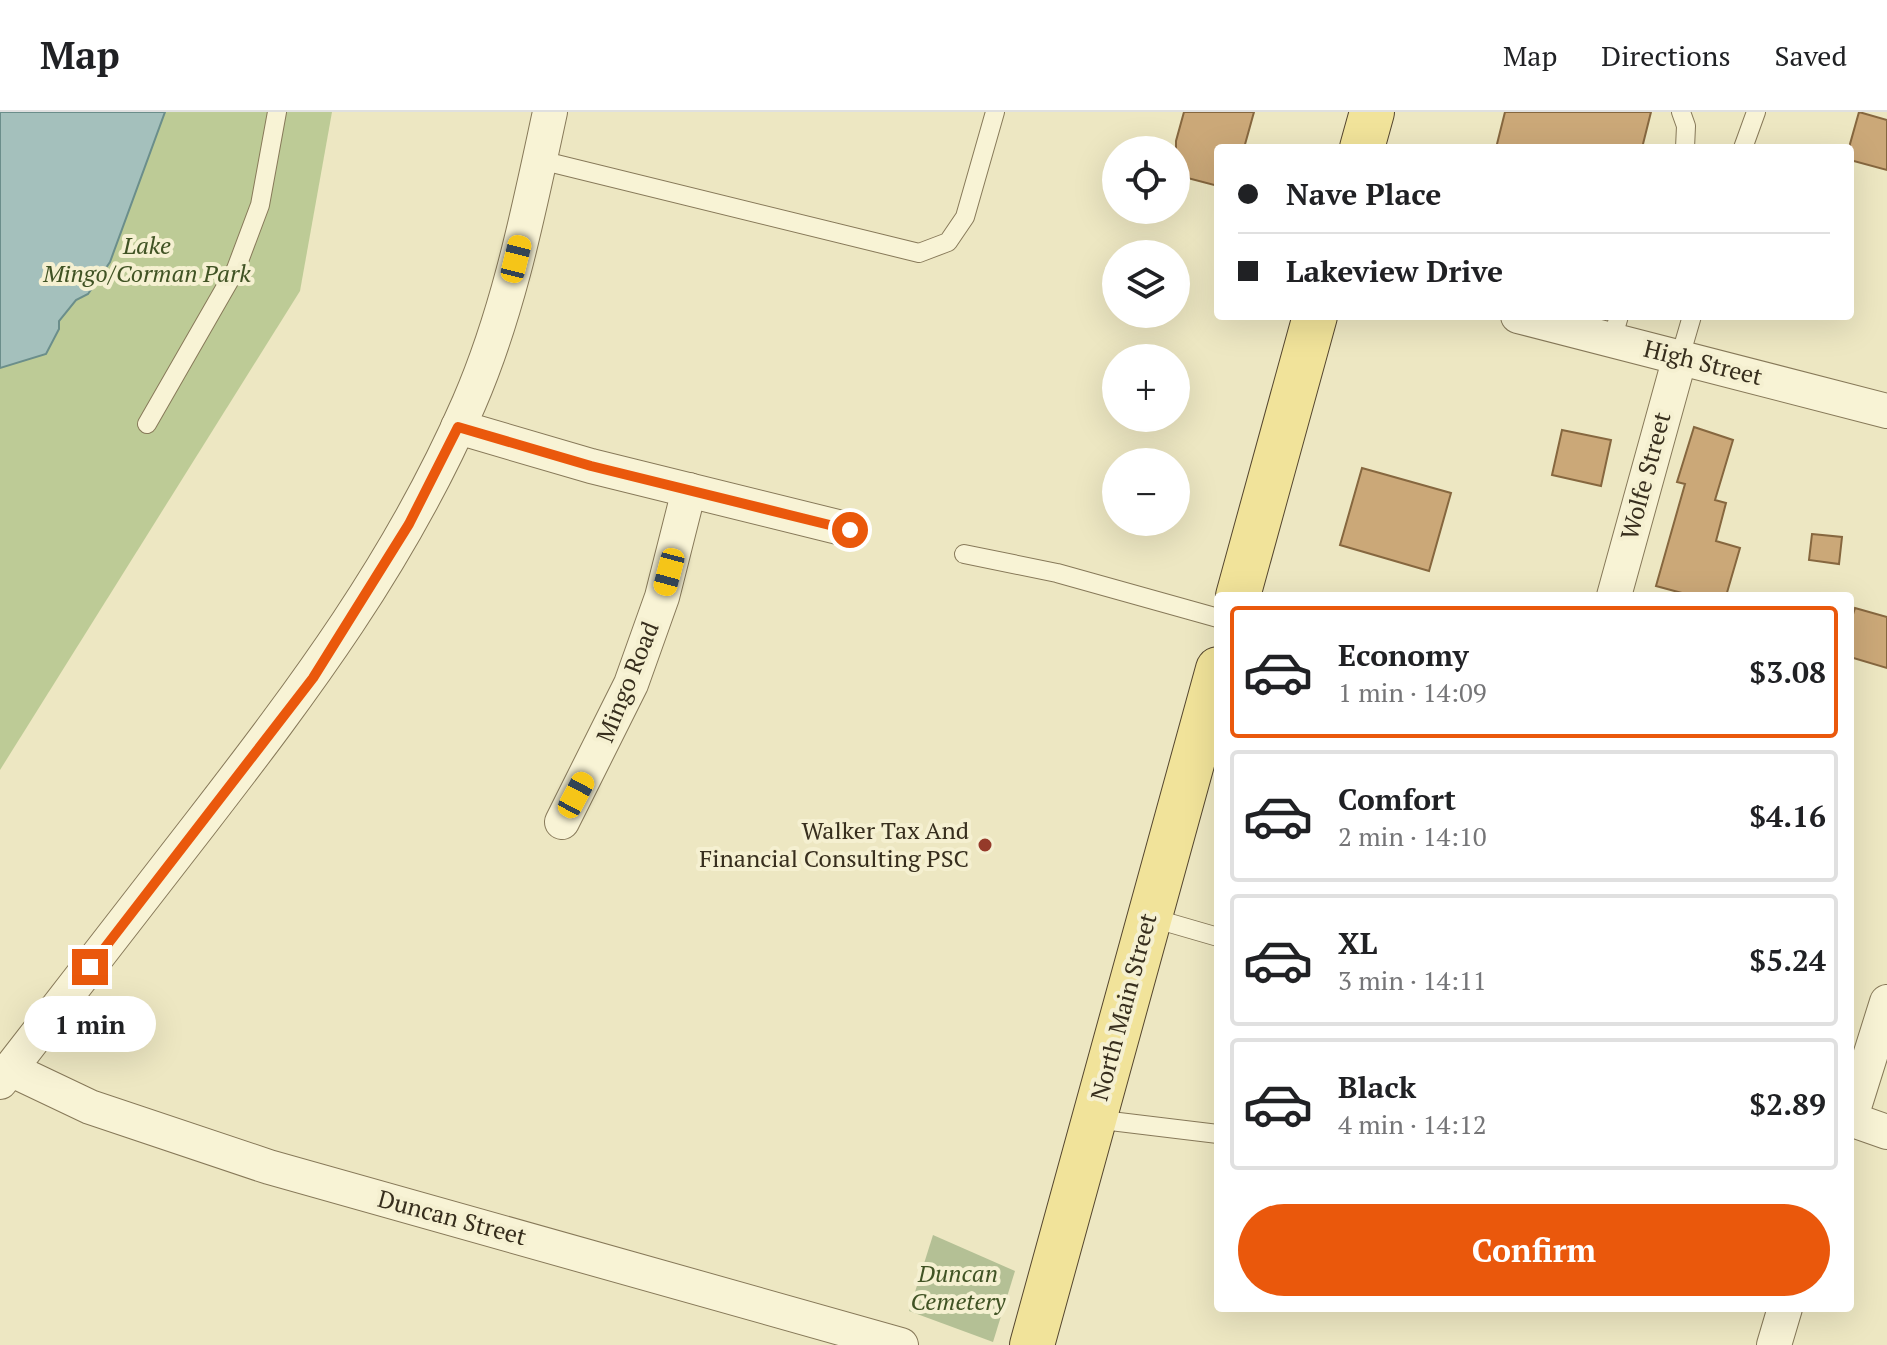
<!DOCTYPE html>
<meta charset="utf-8">
<style>
:root{--surface:#fff;--page:#f6f6f6;--text:#202124;--muted:#757577;--line:#e0e0e0;--accent:#ea580c}
body{margin:0;font-family:"PT Serif",serif;background:var(--page);color:var(--text);height:100vh;display:flex;flex-direction:column;font-size:30px;white-space:nowrap}
*{box-sizing:border-box;margin:0}
p{font-size:26px;color:var(--muted)}
.icon{flex:none;width:44px;height:44px;fill:none;stroke:currentColor;stroke-width:2;stroke-linecap:round;stroke-linejoin:round}
.map{position:relative;flex:1;overflow:hidden}
.sheet{position:absolute;left:1214px;top:480px;width:640px;height:720px;display:flex;flex-direction:column;background:var(--surface);border-radius:8px;box-shadow:0 8px 32px #0002}
.sheet>*{flex:none}
.guide{position:absolute;left:1214px;top:32px;width:640px;height:176px;border-radius:8px;box-shadow:0 8px 32px #0002;display:grid;align-content:center;height:176px;padding:0 24px;background:var(--surface)}
.fabs{position:absolute;left:1102px;top:24px;display:grid;gap:16px}
.fabs a{display:grid;place-items:center;width:88px;height:88px;border-radius:50%;background:var(--surface);box-shadow:0 8px 32px #0002;font-size:40px}
.end{position:absolute;width:36px;height:36px;margin:-18px;border:10px solid #ea580c;background:#fff;box-shadow:0 0 0 4px #fff}
.from{border-radius:50%}
.bubble{position:absolute;height:56px;border-radius:28px;background:var(--surface);box-shadow:0 8px 32px #0002;font-size:26px;font-weight:800;line-height:56px;text-align:center}
.car{position:absolute;width:24px;height:48px;margin:-24px -12px;border-radius:10px;box-shadow:0 0 6px 2px #0007;background:linear-gradient(#f5c518 24%,#345 0 40%,#f5c518 0 76%,#345 0 86%,#f5c518 0)}
.guide b{display:flex;align-items:center;gap:28px;height:76px;font-size:30px}
.guide b+b{border-top:2px solid var(--line)}
.guide i{width:20px;height:20px;background:var(--text)}
ul{padding:14px 0 0;list-style:none}
li{display:flex;align-items:center;gap:24px;height:132px;margin:0 16px 12px;padding:0 8px;border:4px solid var(--line);border-radius:8px}
li div{flex:1}
li b{display:block;font-size:30px}
li em{font-style:normal;font-weight:800}
li.active{border-color:var(--accent)}
li>.icon{width:72px;height:72px;stroke-width:1.5}
.action{display:flex;gap:16px;margin-top:auto;padding:16px 24px}
.action a{flex:1;height:92px;border-radius:48px;background:var(--accent);color:#fff;font-size:32px;font-weight:800;line-height:92px;text-align:center}
header{display:flex;align-items:center;gap:48px;box-sizing:border-box;height:112px;padding:0 40px;background:var(--surface);border-bottom:2px solid var(--line)}
header strong{font-size:38px}
nav{display:flex;gap:44px;margin-inline-start:auto;font-size:28px}
.map>svg:first-child{display:block}
.green{fill:#bdcb96}
.cemetery{fill:#b4c095}
.water{fill:#a4c0bc;stroke:#6b8e8b;stroke-width:2}
.building{fill:#cba878;stroke:#86673f;stroke-width:2}
.lines{fill:none;stroke-linecap:round;stroke-linejoin:round}
.service-casing{stroke:#877959;stroke-width:20}
.minor-casing{stroke:#877959;stroke-width:36}
.primary-casing{stroke:#55462e;stroke-width:46}
.service{stroke:#f8f3d5;stroke-width:18}
.minor{stroke:#f8f3d5;stroke-width:34}
.primary{stroke:#f1e39a;stroke-width:44}
.route{stroke:#ea580c;stroke-width:10}
.poi-dot{fill:#953a2a;stroke:#f5f0d1;stroke-width:3}
.labels{text-anchor:middle;stroke-width:8;stroke-linejoin:round;paint-order:stroke}
.park-label{font-size:24px;font-style:italic;fill:#405324;stroke:#f5f0d1}
.street-label{font-size:24px;fill:#372e1d;stroke:#f5f0d1}
.poi-label{font-size:24px;fill:#372e1d;stroke:#f5f0d1;text-anchor:end}
</style>
<header>
<strong>Map</strong>
<nav><a>Map</a><a>Directions</a><a>Saved</a></nav>
</header>
<div class="map">
<svg width="1887" height="1233" viewBox="0 0 1887 1233">
<rect width="100%" height="100%" fill="#ede7c2"/>
<path class="green" d="M0,0H332L300,179L0,658Z"/>
<path class="cemetery" d="M933,1123L1015,1159L993,1230L909,1199Z"/>
<path class="water" d="M0,0H165L110,150L88,182L76,188L59,209V217L46,242L0,256Z"/>
<g class="building">
<path d="M1184,0H1254L1244,36H1218V74L1176,63V29Z"/>
<path d="M1505,0H1651L1642,36H1496Z"/>
<path d="M1859,0L1887,8V58L1850,48V32Z"/>
<path d="M1694,315L1733,328L1715,388L1726,391L1716,429L1740,436L1726,484H1693L1656,474L1685,372L1677,370Z"/>
<path d="M1562,318L1611,328L1601,374L1552,363Z"/>
<path d="M1362,356L1451,381L1429,459L1340,433Z"/>
<path d="M1812,422L1842,425L1839,452L1809,448Z"/>
<path d="M1855,496L1887,505V556L1850,545V512Z"/>
</g>
<g class="lines">
<g class="service-casing">
<g id="service">
<path d="M1681,0L1686,14L1685,36"/>
<path d="M1743,36L1756,0"/>
<path d="M540,48L919,141L948,130L965,105L995,0"/>
<path d="M1612,228L1619,204"/>
<path d="M1680,245L1692,204"/>
<path d="M147,312L236,157L260,93L277,0"/>
<path d="M964,442L1057,461L1218,506"/>
<path d="M1149,805L1218,825"/>
<path d="M1094,1007L1218,1022"/>
</g>
</g>
<g class="minor-casing">
<g id="minor">
<path d="M1518,204L1887,299"/>
<path d="M458,315L591,354L850,418"/>
<path d="M1614,484L1680,245"/>
<path d="M562,710L631,572L662,485L689,378"/>
<path d="M10,957L90,995L269,1055L901,1233"/>
<path d="M0,970C67,884 133,798 200,712C305,576 400,450 469,291C509,199 529,97 550,0"/>
<path d="M1850,1007L1887,1020"/>
<path d="M1850,1008L1887,890"/>
<path d="M1774,1233L1785,1196"/>
</g>
</g>
<g class="primary-casing">
<g id="primary">
<path d="M1362,36L1372,0"/>
<path d="M1238,484L1315,204"/>
<path d="M1032,1233L1218,557"/>
</g>
</g>
<use href="#service" class="service"/>
<use href="#minor" class="minor"/>
<use href="#primary" class="primary"/>
</g>
<g class="lines">
<path class="route" d="M90,855L313,566L409,412L458,315L591,354L850,418"/>
</g>
<circle class="poi-dot" cx="985" cy="733" r="8"/>
<g class="labels">
<g class="park-label">
<text x="147" y="142">Lake<tspan x="147" dy="28">Mingo/Corman Park</tspan></text>
<text x="958" y="1170">Duncan<tspan x="958" dy="28">Cemetery</tspan></text>
</g>
<g class="street-label">
<text transform="translate(1703 251) rotate(14)" y="8">High Street</text>
<text transform="translate(1646 364) rotate(-75)" y="8">Wolfe Street</text>
<text transform="translate(628 570) rotate(-68)" y="8">Mingo Road</text>
<text transform="translate(1124 895) rotate(-75)" y="8">North Main Street</text>
<text transform="translate(452 1106) rotate(15)" y="8">Duncan Street</text>
</g>
<g class="poi-label">
<text x="969" y="727">Walker Tax And<tspan x="969" dy="28">Financial Consulting PSC</tspan></text>
</g>
</g>
</svg>
<div class="fabs">
<a><svg class="icon" aria-label="locate" viewBox="0 0 24 24"><circle cx="12" cy="12" r="6"/><path d="M12 2v4M12 18v4M2 12h4M18 12h4"/></svg></a>
<a><svg class="icon" aria-label="layers" viewBox="0 0 24 24"><path d="M12 4l9 5-9 5-9-5zM3 14l9 5 9-5"/></svg></a>
<a>+</a>
<a>−</a>
</div>
<i class="end from" style="left:850px;top:418px"></i>
<i class="end" style="left:90px;top:855px"></i>
<div class="bubble" style="left:24px;top:884px;width:132px">1 min</div>
<i class="car" style="left:516px;top:147px;rotate:14deg"></i>
<i class="car" style="left:669px;top:460px;rotate:195deg"></i>
<i class="car" style="left:576px;top:683px;rotate:28deg"></i>
<div class="guide">
<b><i class="from"></i>Nave Place</b>
<b><i></i>Lakeview Drive</b>
</div>
<section class="sheet">
<ul>
<li class="active"><svg class="icon" aria-label="car" viewBox="0 0 24 24"><path d="M5 17H2v-5l4-1 3-4h7l3 4 3 1v5h-3M9 17h6M6 11h13"/><circle cx="7" cy="17" r="2"/><circle cx="17" cy="17" r="2"/></svg><div><b>Economy</b><p>1 min · 14:09</p></div><em>$3.08</em></li>
<li><svg class="icon" aria-label="car" viewBox="0 0 24 24"><path d="M5 17H2v-5l4-1 3-4h7l3 4 3 1v5h-3M9 17h6M6 11h13"/><circle cx="7" cy="17" r="2"/><circle cx="17" cy="17" r="2"/></svg><div><b>Comfort</b><p>2 min · 14:10</p></div><em>$4.16</em></li>
<li><svg class="icon" aria-label="car" viewBox="0 0 24 24"><path d="M5 17H2v-5l4-1 3-4h7l3 4 3 1v5h-3M9 17h6M6 11h13"/><circle cx="7" cy="17" r="2"/><circle cx="17" cy="17" r="2"/></svg><div><b>XL</b><p>3 min · 14:11</p></div><em>$5.24</em></li>
<li><svg class="icon" aria-label="car" viewBox="0 0 24 24"><path d="M5 17H2v-5l4-1 3-4h7l3 4 3 1v5h-3M9 17h6M6 11h13"/><circle cx="7" cy="17" r="2"/><circle cx="17" cy="17" r="2"/></svg><div><b>Black</b><p>4 min · 14:12</p></div><em>$2.89</em></li>
</ul>
<div class="action"><a>Confirm</a></div>
</section>
</div>
